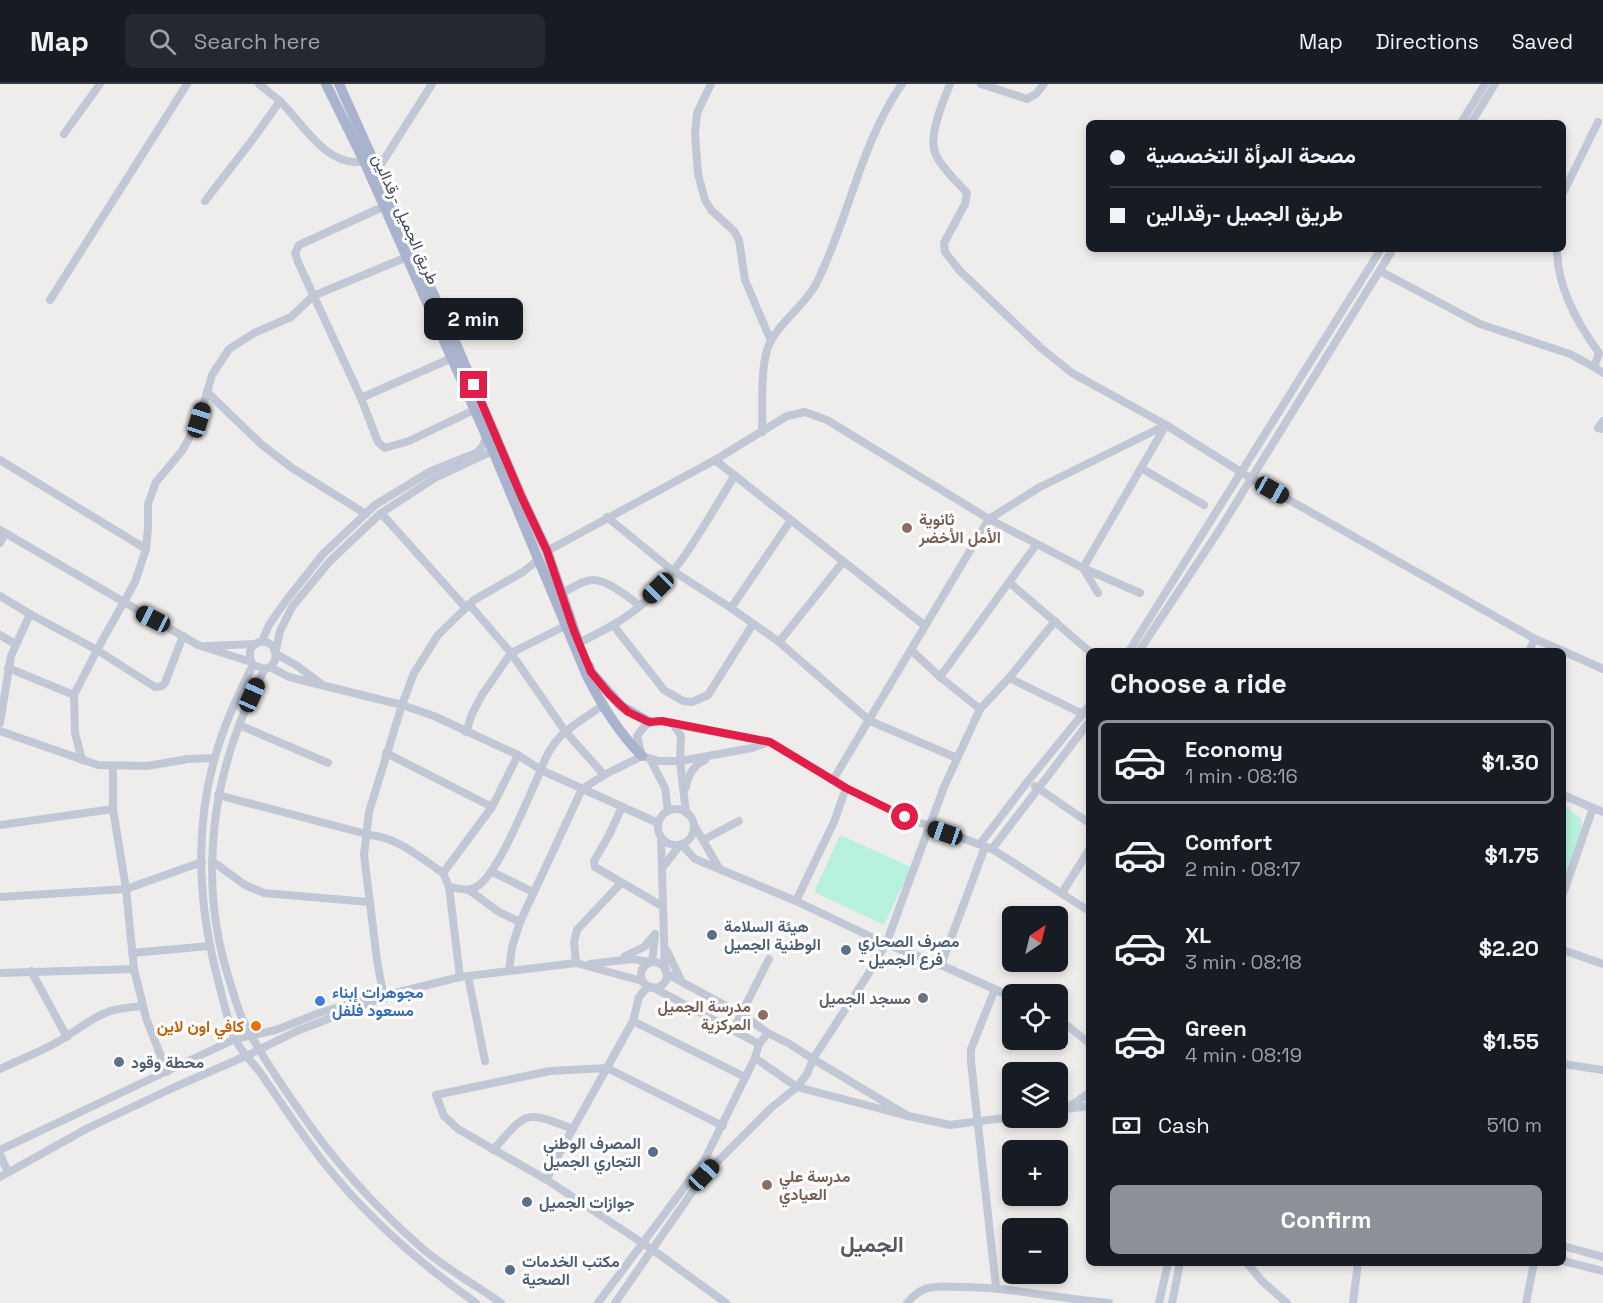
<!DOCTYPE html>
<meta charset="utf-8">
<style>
:root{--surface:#171b24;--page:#242831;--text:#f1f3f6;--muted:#9ea1a6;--line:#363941;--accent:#8c9099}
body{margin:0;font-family:"Space Grotesk",Vazirmatn,sans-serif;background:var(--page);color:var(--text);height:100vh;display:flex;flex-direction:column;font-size:22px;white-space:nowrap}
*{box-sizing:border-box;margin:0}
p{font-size:20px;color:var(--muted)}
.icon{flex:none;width:33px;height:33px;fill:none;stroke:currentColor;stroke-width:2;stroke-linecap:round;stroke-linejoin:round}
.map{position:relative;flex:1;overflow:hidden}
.sheet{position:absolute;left:1086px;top:564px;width:480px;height:618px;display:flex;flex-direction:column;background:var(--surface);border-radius:9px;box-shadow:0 3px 9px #0003}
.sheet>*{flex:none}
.top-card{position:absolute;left:1086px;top:36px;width:480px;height:132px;border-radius:9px;box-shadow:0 3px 9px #0003;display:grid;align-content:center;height:132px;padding:0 24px;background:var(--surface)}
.needle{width:39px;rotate:35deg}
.fabs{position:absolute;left:1002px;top:822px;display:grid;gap:12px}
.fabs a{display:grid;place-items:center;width:66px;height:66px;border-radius:9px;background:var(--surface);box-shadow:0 3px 9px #0003;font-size:30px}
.end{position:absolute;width:27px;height:27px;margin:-14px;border:8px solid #e11d48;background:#fff;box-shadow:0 0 0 3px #fff}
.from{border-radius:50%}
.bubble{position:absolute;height:42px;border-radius:9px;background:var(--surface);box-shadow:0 3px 9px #0003;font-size:20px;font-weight:800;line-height:42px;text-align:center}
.car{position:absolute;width:18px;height:36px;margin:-18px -9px;border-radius:8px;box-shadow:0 0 4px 2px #0007;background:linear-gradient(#222 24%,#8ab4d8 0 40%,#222 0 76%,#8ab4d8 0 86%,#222 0)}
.top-card b{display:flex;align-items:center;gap:21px;height:57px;font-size:22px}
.top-card b+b{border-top:2px solid var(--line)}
.top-card i{width:15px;height:15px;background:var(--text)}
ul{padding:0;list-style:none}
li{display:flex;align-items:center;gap:18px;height:84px;margin:0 12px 9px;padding:0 12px;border:3px solid transparent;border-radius:9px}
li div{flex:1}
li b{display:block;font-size:22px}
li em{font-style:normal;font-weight:800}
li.selected{border-color:var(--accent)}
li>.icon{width:54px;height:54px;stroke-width:1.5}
h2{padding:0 24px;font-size:27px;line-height:72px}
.pay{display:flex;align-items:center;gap:15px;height:66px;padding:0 24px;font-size:22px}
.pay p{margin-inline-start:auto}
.action{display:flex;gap:12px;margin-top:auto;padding:12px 24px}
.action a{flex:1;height:69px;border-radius:9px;background:var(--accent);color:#fff;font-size:24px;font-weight:800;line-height:69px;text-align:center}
header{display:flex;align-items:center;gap:36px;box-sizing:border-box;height:84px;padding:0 30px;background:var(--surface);border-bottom:2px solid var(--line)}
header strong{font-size:28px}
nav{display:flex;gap:33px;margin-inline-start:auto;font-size:21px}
.search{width:420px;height:54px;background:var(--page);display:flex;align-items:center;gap:15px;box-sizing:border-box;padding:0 21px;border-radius:9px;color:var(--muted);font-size:22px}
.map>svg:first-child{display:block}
.green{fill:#b7f0db}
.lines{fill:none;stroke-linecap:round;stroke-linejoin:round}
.minor{stroke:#c2c7d5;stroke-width:8}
.major{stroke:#aab3cd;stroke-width:10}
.route{stroke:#e11d48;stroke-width:8}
.education-dot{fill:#8d6e63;stroke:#fff;stroke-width:2}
.service-dot{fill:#5c6f8a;stroke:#fff;stroke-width:2}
.worship-dot{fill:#6b7280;stroke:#fff;stroke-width:2}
.shop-dot{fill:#3f7fe0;stroke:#fff;stroke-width:2}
.food-dot{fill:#e8710a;stroke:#fff;stroke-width:2}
.labels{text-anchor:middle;stroke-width:6;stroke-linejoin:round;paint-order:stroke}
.street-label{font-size:16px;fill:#444a5b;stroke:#fff}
.education-label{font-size:16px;font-weight:bold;fill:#785e54;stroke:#fff;text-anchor:start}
.service-label{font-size:16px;font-weight:bold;fill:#4e5e75;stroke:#fff;text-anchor:start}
.shop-label{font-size:16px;font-weight:bold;fill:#366cbe;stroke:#fff;text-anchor:start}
.worship-label{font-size:16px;font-weight:bold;fill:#5b616d;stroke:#fff;text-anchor:end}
.food-label{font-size:16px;font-weight:bold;fill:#c56008;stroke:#fff;text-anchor:end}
.district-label{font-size:22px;font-weight:bold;fill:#595b62;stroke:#fff}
</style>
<header>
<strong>Map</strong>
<div class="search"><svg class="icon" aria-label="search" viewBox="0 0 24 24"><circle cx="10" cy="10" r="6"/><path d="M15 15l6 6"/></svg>Search here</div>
<nav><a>Map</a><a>Directions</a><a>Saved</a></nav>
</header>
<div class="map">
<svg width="1603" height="1219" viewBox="0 0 1603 1219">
<rect width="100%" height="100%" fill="#efedec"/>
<g class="green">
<path d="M1563,720L1581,735L1582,746L1563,803Z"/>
<path d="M840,751L911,783L884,841L814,808Z"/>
</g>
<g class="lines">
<g class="minor">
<path d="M259,0C266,6 274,12 281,18C303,40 328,85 364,77"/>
<path d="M711,0L697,29L695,50L698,90L705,116L711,126L734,147L739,156L745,196L771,257"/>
<path d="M950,0C943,18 926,55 937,73C944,86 957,98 967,109L965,120L944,159L945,168L960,187L1041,264L1072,289L1166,341L1252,395L1535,555L1563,567"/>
<path d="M981,0L1027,15L1036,10L1044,0"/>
<path d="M1461,39L1485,0"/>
<path d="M1471,39L1495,0"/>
<path d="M64,50L100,0"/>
<path d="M378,85L432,0"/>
<path d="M1563,109L1598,38"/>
<path d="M205,117L253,55L280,17"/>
<path d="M385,122L299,161L295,169L298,178L361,314L378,358L385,364L409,357L474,326"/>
<path d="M1557,165C1557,203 1577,239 1599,269L1594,283L1603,289"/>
<path d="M1380,187L1480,240L1570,270L1594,283"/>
<path d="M50,216L187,0"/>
<path d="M207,308L261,360L292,384L366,430"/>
<path d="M361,314L452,274"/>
<path d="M1603,337L1598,344L1603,345"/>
<path d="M762,348C763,321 760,292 767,266C774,242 804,223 816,200C849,135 860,60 902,0"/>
<path d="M0,376L146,465L135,498L97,566L74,611L8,584"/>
<path d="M715,376L924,541"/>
<path d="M1141,384L1204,421"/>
<path d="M381,429L466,524"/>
<path d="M607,433L673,487L731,524"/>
<path d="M791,436L731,524L779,558L870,637L957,674"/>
<path d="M0,446L198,561L251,578"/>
<path d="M0,459L5,449"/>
<path d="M146,465L148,444V420L156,398L182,367L199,336L212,291L229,265L254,249L291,233L313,212L407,173"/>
<path d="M547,467L715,376L787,332L805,328L827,336L989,435L1083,484L1140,509"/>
<path d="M1010,499L1089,567"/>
<path d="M562,509C571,505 584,495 594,496C607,496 630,514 640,522"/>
<path d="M1098,509L1083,484L1166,341"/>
<path d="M0,512L30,530L11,572L0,639"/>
<path d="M469,520L511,569L565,647L604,691L582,705L520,838L512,863L509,887"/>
<path d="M30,530L97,566L155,603L162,602L165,599L183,552"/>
<path d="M613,541L664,606L683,617L692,618L708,611L753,540"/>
<path d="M0,551L15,560"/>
<path d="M262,557L269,541L285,518L323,470L375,421L431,387L476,369L483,362L486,352"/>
<path d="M779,558L843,478"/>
<path d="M579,559C600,548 621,538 639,523C678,492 708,434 735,391"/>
<path d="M207,562L255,560"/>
<path d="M276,566L280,547L292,523L330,477L381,429L435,394L497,365"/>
<path d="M912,567L940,593"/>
<path d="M1129,567L1381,165"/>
<path d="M1139,567L1220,445L1393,165"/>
<path d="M1529,567L1535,555"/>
<path d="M1563,567L1603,585"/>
<path d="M276,570L296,581L320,599"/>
<path d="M253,581C238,610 224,641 215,673C194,746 199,824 218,896C223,915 227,935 234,953C241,969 257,982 266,997C287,1027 306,1057 329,1085C371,1137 422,1181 476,1219"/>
<path d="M270,583L289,593L402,621L434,632L518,671L541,686L658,739"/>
<path d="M265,585L253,581C238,555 280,547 275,577L270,583L265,585C213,680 196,791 229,895C234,910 237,925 244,938C259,968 278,996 297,1023C332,1075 375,1123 423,1165C447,1185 475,1201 501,1219"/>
<path d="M1009,594L1083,630"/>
<path d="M74,611L75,649L82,676"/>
<path d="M980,625L940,593L1036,461"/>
<path d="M662,637L673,640L681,652L680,677H659L642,672L637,653C644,640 648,638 662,637Z"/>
<path d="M673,640L769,658L846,704L905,733L992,765L1089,827"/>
<path d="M239,641L328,679"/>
<path d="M0,647L98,681L147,682L188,675L215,674"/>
<path d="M466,648L472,630L482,611L511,569L565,542"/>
<path d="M386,669L492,723"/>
<path d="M650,675L665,704L668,727"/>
<path d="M113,682V725L126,805L134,885L146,934L167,988"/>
<path d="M604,691L642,672"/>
<path d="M833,696L989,435L1040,403L1166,341"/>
<path d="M1035,702L1089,739"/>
<path d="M686,703C688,691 694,681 705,676"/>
<path d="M218,711L370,751C399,754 419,773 443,789"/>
<path d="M1563,711L1593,724"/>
<path d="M622,723L609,751L594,777L595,783L662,822"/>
<circle cx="676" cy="743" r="18"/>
<path d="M686,729L680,677L752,664L769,658"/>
<path d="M0,741L113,725"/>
<path d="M694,741L719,784"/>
<path d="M661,753L665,886"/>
<path d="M703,756L739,737"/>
<path d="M980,760L1028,697L1089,622"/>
<path d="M682,761L695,775L796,817L886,860L941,881L1012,913"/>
<path d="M992,765L1089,638"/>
<path d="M212,777L245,801L264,809L369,818"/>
<path d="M663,783L680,761"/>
<path d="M492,788L533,808"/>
<path d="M449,803C458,804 468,808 476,803C498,792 529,711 541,686C552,651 573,642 602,622"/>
<path d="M469,806L499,828L520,838"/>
<path d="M1062,809L1089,766"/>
<path d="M1563,810L1593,724L1603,728"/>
<path d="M0,813L126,805L202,778"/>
<path d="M796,817L834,738L846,704"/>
<path d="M1563,866L1603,880"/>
<path d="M667,867L681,896"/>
<path d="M132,869L209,862"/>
<path d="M625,872L644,863L655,850"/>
<path d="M652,878L655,850"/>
<circle cx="654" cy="891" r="13"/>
<path d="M576,879L574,858L577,846L621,799"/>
<path d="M590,880L633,875L649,878"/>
<path d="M941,881L985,763"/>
<path d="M31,887L67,953"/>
<path d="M0,889L134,885"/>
<path d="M667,890L741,930L768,949L788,959L813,975L908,1032"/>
<path d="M468,892L485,977"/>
<path d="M460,893L449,803L443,789L492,723L518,671"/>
<path d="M648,902L639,913L633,937L555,1077L547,1096L653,1166L726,1219"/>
<path d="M652,903L759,960"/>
<path d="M995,905L971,965V978L996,1203"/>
<path d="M384,915L377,876L364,771L369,728L402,621L414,589L438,551L474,516L523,488L539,475"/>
<path d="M1058,934L1089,959"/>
<path d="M633,937L745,993"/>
<path d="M733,946L769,875"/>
<path d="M755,974L797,1003L908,1032L950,1041L1012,1033"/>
<path d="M1563,980L1603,986"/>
<path d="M0,985C22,974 47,966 67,952C99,931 103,925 143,922"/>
<path d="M1067,1024L1089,1009"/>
<path d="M1058,1026L1089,1022"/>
<path d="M0,1066L235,955L276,946L319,929L386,909"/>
<path d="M493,1066C528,1027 523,1026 573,1045"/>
<path d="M0,1071L8,1088"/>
<path d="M0,1093L88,1044L177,1002L246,972L297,947L395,909L460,893L576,879L642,897"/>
<path d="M547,1096L458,1045L444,1032L436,1011L550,987L607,984L723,1042"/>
<path d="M1563,1162L1603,1173"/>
<path d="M1563,1177L1603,1187"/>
<path d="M1247,1179L1262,1197L1287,1219"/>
<path d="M598,1219L704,1077L755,974L759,960L768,949"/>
<path d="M615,1219L704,1091L771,1024L797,1003L807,990L813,975L867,892L886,860L944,703L980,625L1009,594L1055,537"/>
<path d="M907,1219C912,1213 917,1208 925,1205C936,1201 950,1203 961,1203C1011,1203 1059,1215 1109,1219"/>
<path d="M1159,1219L1168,1179"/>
<path d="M1172,1219L1180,1179"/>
<path d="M1353,1219L1358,1179"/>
<path d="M1526,1219L1534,1179"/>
</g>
<g class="major">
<path d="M326,0L364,77L493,367L587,592C602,622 618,648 642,672"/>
<path d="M339,0L456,260L522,414L547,467L577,554"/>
<path d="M589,582L591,588L621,622L649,638"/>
</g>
</g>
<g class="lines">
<path class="route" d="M474,301L522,414L547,467L574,547L591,588L609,610L628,628L649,638L662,637L770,658L846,704L905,733"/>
</g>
<g class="education-dot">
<circle cx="907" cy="444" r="6"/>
<circle cx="763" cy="931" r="6"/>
<circle cx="767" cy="1101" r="6"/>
</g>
<g class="service-dot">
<circle cx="712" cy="851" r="6"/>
<circle cx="846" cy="866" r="6"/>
<circle cx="119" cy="978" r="6"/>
<circle cx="653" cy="1068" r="6"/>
<circle cx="527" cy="1118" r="6"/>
<circle cx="510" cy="1186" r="6"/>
</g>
<circle class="worship-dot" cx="923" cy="914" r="6"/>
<circle class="shop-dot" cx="320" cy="917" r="6"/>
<circle class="food-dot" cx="256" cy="942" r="6"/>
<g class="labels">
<g class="street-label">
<text transform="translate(406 135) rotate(66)" y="6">طريق الجميل -رقدالين</text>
</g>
<g class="education-label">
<text x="919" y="441">ثانوية<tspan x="919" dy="18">الأمل الأخضر</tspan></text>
<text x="751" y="928" text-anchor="end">مدرسة الجميل<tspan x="751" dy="18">المركزية</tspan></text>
<text x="779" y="1098">مدرسة علي<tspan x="779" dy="18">العيادي</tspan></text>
</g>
<g class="service-label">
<text x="724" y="848">هيئة السلامة<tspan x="724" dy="18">الوطنية الجميل</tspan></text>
<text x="858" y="863">مصرف الصحاري<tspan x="858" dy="18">- فرع الجميل</tspan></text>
<text x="131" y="984">محطة وقود</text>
<text x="641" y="1065" text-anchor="end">المصرف الوطني<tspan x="641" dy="18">التجاري الجميل</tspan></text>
<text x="539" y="1124">جوازات الجميل</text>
<text x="522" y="1183">مكتب الخدمات<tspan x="522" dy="18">الصحية</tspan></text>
</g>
<g class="shop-label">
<text x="332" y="914">مجوهرات إبناء<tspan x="332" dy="18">مسعود فلفل</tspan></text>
</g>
<g class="worship-label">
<text x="911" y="920">مسجد الجميل</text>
</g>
<g class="food-label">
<text x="244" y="948">كافي اون لاين</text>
</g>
<g class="district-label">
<text x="872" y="1168">الجميل</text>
</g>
</g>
</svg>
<div class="fabs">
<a><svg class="needle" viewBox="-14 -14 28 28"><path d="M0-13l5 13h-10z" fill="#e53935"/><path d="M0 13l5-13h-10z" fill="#9ea1a6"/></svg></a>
<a><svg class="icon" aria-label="locate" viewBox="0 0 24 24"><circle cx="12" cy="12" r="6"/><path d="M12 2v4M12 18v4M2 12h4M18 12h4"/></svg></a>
<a><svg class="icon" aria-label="layers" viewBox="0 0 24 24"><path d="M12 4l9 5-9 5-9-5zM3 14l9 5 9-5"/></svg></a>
<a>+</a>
<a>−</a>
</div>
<i class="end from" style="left:905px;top:733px"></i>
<i class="end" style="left:474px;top:301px"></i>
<div class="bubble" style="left:424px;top:214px;width:99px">2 min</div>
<i class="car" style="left:199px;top:336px;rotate:17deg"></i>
<i class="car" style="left:1272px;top:406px;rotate:119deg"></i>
<i class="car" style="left:658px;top:504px;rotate:225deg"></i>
<i class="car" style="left:153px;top:535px;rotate:297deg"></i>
<i class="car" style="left:252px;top:611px;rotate:24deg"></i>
<i class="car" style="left:945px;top:749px;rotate:289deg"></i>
<i class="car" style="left:704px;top:1091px;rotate:43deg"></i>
<div class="top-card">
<b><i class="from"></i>مصحة المرأة التخصصية</b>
<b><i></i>طريق الجميل -رقدالين</b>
</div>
<section class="sheet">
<h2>Choose a ride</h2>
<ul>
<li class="selected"><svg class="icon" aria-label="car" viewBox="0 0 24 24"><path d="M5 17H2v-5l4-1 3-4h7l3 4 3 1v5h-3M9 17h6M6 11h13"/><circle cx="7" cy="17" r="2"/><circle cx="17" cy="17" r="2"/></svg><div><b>Economy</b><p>1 min · 08:16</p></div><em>$1.30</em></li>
<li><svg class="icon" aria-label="car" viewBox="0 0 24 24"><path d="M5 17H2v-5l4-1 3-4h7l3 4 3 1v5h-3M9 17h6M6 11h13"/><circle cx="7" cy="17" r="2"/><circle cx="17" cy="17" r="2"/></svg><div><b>Comfort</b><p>2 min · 08:17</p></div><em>$1.75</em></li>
<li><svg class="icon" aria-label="car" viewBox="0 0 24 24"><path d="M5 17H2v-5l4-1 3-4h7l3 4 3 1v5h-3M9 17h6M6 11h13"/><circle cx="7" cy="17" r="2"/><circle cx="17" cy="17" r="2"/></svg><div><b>XL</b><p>3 min · 08:18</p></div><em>$2.20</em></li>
<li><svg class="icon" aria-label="car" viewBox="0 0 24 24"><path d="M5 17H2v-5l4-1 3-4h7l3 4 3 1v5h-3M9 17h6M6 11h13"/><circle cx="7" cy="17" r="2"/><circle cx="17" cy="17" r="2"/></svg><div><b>Green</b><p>4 min · 08:19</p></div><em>$1.55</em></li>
</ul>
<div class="pay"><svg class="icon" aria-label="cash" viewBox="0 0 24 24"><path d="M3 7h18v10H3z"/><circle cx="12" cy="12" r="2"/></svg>Cash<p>510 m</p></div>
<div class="action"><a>Confirm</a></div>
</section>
</div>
